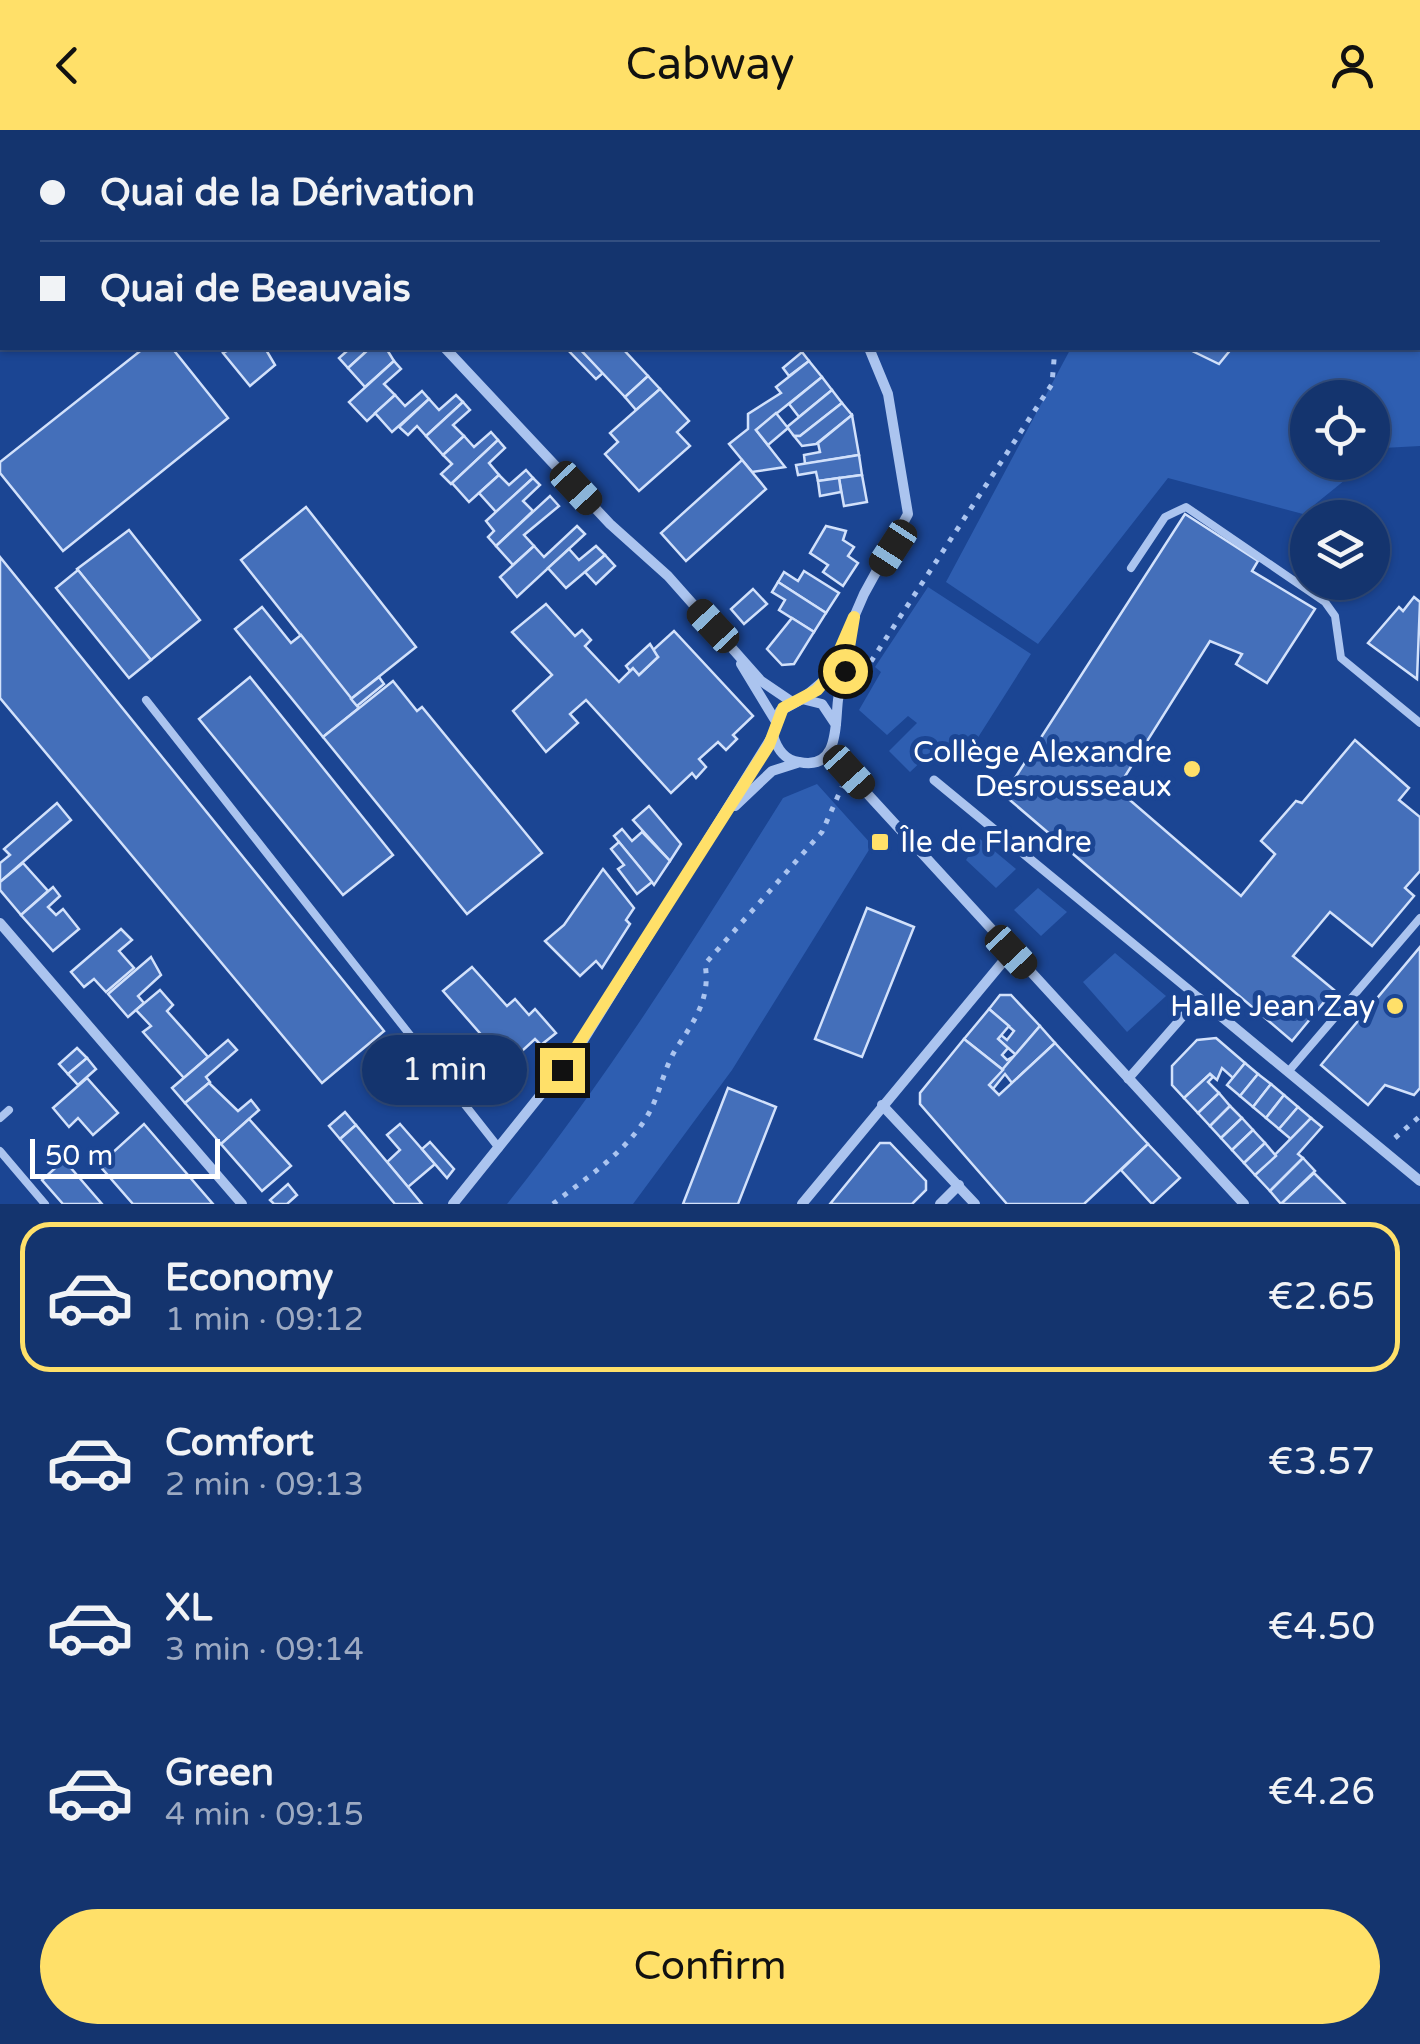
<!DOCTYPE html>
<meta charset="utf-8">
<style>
:root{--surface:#14346e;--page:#1d3c73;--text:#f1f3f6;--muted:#9daac2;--line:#334f81;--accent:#ffe069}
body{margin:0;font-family:"Varela Round",sans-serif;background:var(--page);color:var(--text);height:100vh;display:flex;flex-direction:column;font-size:38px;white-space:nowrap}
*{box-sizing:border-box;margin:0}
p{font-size:32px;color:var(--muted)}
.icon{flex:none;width:55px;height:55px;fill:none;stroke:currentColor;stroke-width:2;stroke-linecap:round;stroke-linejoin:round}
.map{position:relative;height:1074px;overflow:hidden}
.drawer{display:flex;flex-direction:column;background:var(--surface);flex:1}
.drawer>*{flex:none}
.banner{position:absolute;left:0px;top:0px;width:1420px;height:220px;box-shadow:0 2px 8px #0004,0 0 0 2px var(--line);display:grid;align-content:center;height:220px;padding:0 40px;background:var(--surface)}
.fabs{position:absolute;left:1290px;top:250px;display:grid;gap:20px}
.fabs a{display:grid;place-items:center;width:100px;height:100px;border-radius:50%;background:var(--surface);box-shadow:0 2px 8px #0004,0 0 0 2px var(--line);font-size:50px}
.scale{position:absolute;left:30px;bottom:25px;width:190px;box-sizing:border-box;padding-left:10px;border:5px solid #fff;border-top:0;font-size:28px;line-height:35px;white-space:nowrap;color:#fff;-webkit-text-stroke:8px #1b4593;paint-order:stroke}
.end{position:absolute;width:45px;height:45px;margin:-22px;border:12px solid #ffe069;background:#111;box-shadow:0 0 0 5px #111}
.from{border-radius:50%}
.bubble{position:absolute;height:70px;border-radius:35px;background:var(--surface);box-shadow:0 2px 8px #0004,0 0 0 2px var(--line);font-size:32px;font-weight:600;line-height:70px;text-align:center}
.car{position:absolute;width:30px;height:60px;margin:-30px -15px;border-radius:12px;box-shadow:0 0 8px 2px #0007;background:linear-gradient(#222 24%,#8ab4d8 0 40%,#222 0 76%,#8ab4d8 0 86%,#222 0)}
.banner b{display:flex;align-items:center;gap:35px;height:95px;font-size:38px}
.banner b+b{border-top:2px solid var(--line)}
.banner i{width:25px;height:25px;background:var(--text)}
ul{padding:18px 0 0;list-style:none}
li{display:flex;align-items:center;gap:30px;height:150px;margin:0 20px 15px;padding:0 20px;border:5px solid transparent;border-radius:30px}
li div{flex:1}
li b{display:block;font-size:38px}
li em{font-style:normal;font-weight:600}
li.current{border-color:var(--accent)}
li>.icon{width:90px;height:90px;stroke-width:1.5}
.cta{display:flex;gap:20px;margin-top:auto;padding:20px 40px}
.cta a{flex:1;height:115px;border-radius:60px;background:var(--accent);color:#111;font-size:40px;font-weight:600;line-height:115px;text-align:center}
header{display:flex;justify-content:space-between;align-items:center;height:130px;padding:0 40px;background:var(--accent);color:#111;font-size:45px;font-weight:600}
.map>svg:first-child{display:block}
.green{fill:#2e5eb1}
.building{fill:#446fba;stroke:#d2e1fb;stroke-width:2.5}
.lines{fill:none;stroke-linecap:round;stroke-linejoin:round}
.path{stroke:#abc4ef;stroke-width:5;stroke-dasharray:5 8;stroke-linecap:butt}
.service{stroke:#abc4ef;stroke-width:8}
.pedestrian{stroke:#abc4ef;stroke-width:9}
.minor{stroke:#abc4ef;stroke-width:10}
.route{stroke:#ffe069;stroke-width:12}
.poi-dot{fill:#ffe069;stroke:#1b4593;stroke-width:4}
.labels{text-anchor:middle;stroke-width:10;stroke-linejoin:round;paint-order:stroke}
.poi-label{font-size:30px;fill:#fff;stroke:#1b4593;text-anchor:end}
</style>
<header><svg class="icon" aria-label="back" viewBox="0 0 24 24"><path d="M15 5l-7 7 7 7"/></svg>Cabway<svg class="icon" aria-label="person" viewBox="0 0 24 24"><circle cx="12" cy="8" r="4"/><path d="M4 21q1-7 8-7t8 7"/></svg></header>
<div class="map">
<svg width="1420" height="1074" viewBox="0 0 1420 1074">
<rect width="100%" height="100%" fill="#1b4593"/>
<g class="green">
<path d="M903,0H1420V316L1383,318L1373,327L1372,268H1308V332L1366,333L1303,384L1168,348L1038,514L946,452L1071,218H1418V2Z"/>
<path d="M928,457L1031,524L963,631L941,613L910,642L889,621L917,593L908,586L887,605L859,580L881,542L875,537Z"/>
<path d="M817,654L872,715L732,940L633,1074H507C610,945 696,807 783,668Z"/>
<path d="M980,709L1016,739L996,758L966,730Z"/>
<path d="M1038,758L1067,782L1041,806L1014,780Z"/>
<path d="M1115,823L1166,866L1127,902L1083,852Z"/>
</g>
<g class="building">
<path d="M384,0H518L520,2H381Z"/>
<path d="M144,218H172L228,288L63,421L0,343V332Z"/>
<path d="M233,218H265L275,235L250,256L223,223Z"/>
<path d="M345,218H370L348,238L339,228L347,221Z"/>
<path d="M370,218H386L394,231L365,257L348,238Z"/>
<path d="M566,218H579L603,243L596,249Z"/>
<path d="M579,218H622L648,246L625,267Z"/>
<path d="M1186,218H1232L1219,234Z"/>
<path d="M802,222L809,231L789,246L783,238Z"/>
<path d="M394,231L401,239L384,254L395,265L367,291L349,272Z"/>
<path d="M809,231L822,247L756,300L785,337L752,342L729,314L748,299V284L781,263L776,257Z"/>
<path d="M648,246L660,259L636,280L625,267Z"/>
<path d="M822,247L832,260L799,287L789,274Z"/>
<path d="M660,259L689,291L677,302L690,316L639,361L605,324L618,312L610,303Z"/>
<path d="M832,260L842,273L800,306H794L787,297Z"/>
<path d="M422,261L429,269L392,302L375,283L395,265L405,276Z"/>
<path d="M456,265L463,272L426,306L417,296L408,305L399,297L429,269L439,280Z"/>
<path d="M463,272L470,280L453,295L464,306L443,325L426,306Z"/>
<path d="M842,273L852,285L816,314L802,316L794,306H800Z"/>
<path d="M776,283L788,298L768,315L756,300Z"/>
<path d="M852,285L859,325L805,334L804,325L820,322L818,313Z"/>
<path d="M491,302L498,310L451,354L441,344L452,334L443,325L464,306L474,317Z"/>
<path d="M498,310L505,318L489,333L499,345L469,372L452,353Z"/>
<path d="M859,325L862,345L818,351L816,342L798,345L796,335Z"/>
<path d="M742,330L766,359L686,431L661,403Z"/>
<path d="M526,340L533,348L496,382L479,363L499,345L509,355Z"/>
<path d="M862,345L867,372L844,376L839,348Z"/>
<path d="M533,348L540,355L523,371L533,381L496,416L488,407L494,401L486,391Z"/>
<path d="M839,348L841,362L820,366L818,351Z"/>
<path d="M550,366L559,376L524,405L534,416L513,435L496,416Z"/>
<path d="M306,377L416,517L351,569L241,430Z"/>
<path d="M1185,384L1258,431L1252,441L1315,479L1267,553L1236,534L1242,524L1210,511L1117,659L1241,766L1275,724L1261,711L1296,671L1302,673L1355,610L1409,658L1399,670L1420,687V741L1405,758L1414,766L1372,816L1330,782L1293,826L1334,860L1292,911L1004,665Z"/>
<path d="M577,396L585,404L517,467L500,447L534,416L544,427Z"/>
<path d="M826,396L846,401L843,410L854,417L848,426L858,433L843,456L823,442L828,435L810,423Z"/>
<path d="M129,400L200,490L151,530L77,439Z"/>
<path d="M596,416L605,425L566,458L548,438L569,419L579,430Z"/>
<path d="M605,425L615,436L596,454L585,442Z"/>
<path d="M0,427L384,901L322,953L0,568Z"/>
<path d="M78,440L151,530L129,548L56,458Z"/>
<path d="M804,441L839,463L826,483L778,452L784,442L798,451Z"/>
<path d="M778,452L826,483L814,502L779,480L785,470L772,462Z"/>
<path d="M753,459L767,474L744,494L731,479Z"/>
<path d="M1414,467L1420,472L1417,549L1368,513L1399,477L1403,481Z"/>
<path d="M546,474L575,506L582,500L591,510L585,516L619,552L633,538L639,545L658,527L652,521L674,501L753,586L733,605L737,609L726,620L718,612L699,629L706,637L696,648L692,643L671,663L586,570L570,584L578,593L546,622L513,581L552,545L512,502Z"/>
<path d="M262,477L291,513L301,505L359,578L323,607L235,499Z"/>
<path d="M792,488L814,502L794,534L782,535L767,519Z"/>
<path d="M650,514L658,527L639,545L633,538L630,541L626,536Z"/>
<path d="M250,547L393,725L343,765L199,589Z"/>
<path d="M379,547L384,554L357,576L351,569Z"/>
<path d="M393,551L417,581L422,577L542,723L467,784L323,607Z"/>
<path d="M57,673L71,690L0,752V733L10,725L4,719Z"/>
<path d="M649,676L681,714L670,731L633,690Z"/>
<path d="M622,699L632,711L642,702L670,731L654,755L614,706Z"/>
<path d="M619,712L652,752L637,764L618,739L624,735L611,719Z"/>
<path d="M23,733L48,761L21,785L0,760V752Z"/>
<path d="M603,739L634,778L626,790L630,794L602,838L596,831L580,846L545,811L564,795Z"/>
<path d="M53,757L60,766L48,777L56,785L63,779L79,799L53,821L21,785Z"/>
<path d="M867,778L914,797L862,927L815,909Z"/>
<path d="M121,799L132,810L119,821L134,838L106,862L94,849L84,857L71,842Z"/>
<path d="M1420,817V958L1414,965L1385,955L1368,975L1321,935Z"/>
<path d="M151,827L161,845L138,866L144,873L128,887L108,864Z"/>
<path d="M472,837L507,876L515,869L529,885L535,879L556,903L541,915L535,909L500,941L492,932L499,925L443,861Z"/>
<path d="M160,860L173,875L167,881L208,927L184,948L143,902L151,896L136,880Z"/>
<path d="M1000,865H1011L1040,896L1016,925L998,909L1001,905L1007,910L1014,901L989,879Z"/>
<path d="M989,879L1009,896L998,909L1008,918L1002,925L1007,930L1016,925L1003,940L964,909Z"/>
<path d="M1040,896L1055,913L1012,953L1005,944L993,959L989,955Z"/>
<path d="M1216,908L1245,933L1233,948L1222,938L1217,950L1210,944L1184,968L1172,955V936L1197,910Z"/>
<path d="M964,909L1003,940L989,955L999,965L1055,913L1148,1014L1084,1074H1007L920,974V963Z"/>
<path d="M228,910L237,920L206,947L210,952L185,973L172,958Z"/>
<path d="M77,918L87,928L68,944L59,934Z"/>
<path d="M87,928L96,939L78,955L68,944Z"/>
<path d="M1245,933L1258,944L1240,966L1227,955Z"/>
<path d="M1210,944L1213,947L1208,952L1219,963L1198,983L1184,968Z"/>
<path d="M1258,944L1271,954L1253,977L1240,966Z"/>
<path d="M87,948L118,983L93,1005L78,988L69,997L53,978Z"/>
<path d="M209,953L238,981L251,970L259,980L221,1014L185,973Z"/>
<path d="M1271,954L1284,965L1266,988L1253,977Z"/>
<path d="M728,958L776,977L738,1074H683Z"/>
<path d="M1219,963L1230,976L1210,996L1198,983Z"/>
<path d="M1284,965L1298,977L1279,999L1266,988Z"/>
<path d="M1230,976L1242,988L1221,1008L1210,996Z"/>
<path d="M1298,977L1311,988L1292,1010L1279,999Z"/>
<path d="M345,982L356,995L340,1009L329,996Z"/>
<path d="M1242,988L1253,1000L1232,1020L1221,1008Z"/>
<path d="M1311,988L1322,997L1298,1024L1303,1028L1270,1061L1255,1045Z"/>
<path d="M249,989L291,1036L262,1061L221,1014Z"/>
<path d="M144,994L213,1074H133L99,1035Z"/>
<path d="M400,994L435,1034L408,1057L387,1032L400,1020L387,1005Z"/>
<path d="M356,995L408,1057L422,1074H395L340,1009Z"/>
<path d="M1253,1000L1265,1013L1244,1033L1232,1020Z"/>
<path d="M430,1012L454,1039L447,1048L422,1019Z"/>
<path d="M880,1013H890L926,1051V1060L912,1074H830Z"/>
<path d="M1265,1013L1276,1026L1255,1045L1244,1033Z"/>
<path d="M1148,1014L1180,1048L1152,1074L1121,1040Z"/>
<path d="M1303,1028L1315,1041L1281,1074L1270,1061Z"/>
<path d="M64,1030L102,1074H63L42,1050Z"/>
<path d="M1314,1043L1345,1074H1281Z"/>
<path d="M288,1054L297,1065L287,1074H274L270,1070Z"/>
</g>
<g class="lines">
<g class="path">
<path d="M639,0L641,2"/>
<path d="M823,0L826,2"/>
<path d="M1017,0L1020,2"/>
<path d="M860,555L870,533L1052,254L1055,218"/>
<path d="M1395,1008L1420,986"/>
<path d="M553,1074C587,1047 627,1022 649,983C660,963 664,938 676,919C694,891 711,869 705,834L822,702L842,657"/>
</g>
<g class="service">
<path d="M1131,438L1165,387L1186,377L1325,472L1335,486L1341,528L1420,593"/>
<path d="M146,570L499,1018"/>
<path d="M1288,942L1420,788"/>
<path d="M0,988L9,980"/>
<path d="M0,1021L45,1074"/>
</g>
<path class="pedestrian" d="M934,650L1199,868L1128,949"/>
<g class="minor">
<path d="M258,0L260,2"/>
<path d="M694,0L696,2"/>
<path d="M117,2L121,0"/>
<path d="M0,91L2,89"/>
<path d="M445,218L610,394L668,446L761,551L792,572"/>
<path d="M741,534L775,590"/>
<path d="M802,569L828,547L864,464L908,384L888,264L869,218"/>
<path d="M836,595L822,574L802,569L780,581L773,605C777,619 784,630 799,632C839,641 835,595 838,570C841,549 847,529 851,508"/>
<path d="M829,622L1244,1074"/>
<path d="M735,676L772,641L797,633"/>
<path d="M0,793L242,1074"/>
<path d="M1199,868L1420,1051"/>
<path d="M882,975L975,1074"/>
<path d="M453,1074L579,917L773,605"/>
<path d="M802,1074L1011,822"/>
<path d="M940,1074L959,1055"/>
</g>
</g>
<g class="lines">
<path class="route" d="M562,940L769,615L783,578L817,560L828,547L854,487L845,541"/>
</g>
<g class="poi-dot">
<circle cx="1192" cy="639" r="10"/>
<rect x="870" y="702" width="20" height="20" rx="5"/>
<circle cx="1395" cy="876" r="10"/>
</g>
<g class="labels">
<g class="poi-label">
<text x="1172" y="632">Collège Alexandre<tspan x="1172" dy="34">Desrousseaux</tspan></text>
<text x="900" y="722" text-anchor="start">Île de Flandre</text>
<text x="1375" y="886">Halle Jean Zay</text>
</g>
</g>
</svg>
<div class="fabs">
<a><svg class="icon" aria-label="locate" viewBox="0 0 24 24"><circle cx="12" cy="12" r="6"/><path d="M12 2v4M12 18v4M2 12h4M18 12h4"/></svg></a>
<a><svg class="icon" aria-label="layers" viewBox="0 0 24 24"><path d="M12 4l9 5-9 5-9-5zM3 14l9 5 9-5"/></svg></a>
</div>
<div class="scale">50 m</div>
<i class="end from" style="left:845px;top:541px"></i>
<i class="end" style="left:562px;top:940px"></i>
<div class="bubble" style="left:362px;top:905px;width:165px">1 min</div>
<i class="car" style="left:576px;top:358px;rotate:137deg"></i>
<i class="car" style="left:893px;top:418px;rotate:213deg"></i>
<i class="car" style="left:713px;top:496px;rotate:317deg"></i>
<i class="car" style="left:849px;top:642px;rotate:138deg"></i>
<i class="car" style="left:1011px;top:822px;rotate:137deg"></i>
<div class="banner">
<b><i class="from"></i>Quai de la Dérivation</b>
<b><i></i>Quai de Beauvais</b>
</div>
</div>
<section class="drawer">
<ul>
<li class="current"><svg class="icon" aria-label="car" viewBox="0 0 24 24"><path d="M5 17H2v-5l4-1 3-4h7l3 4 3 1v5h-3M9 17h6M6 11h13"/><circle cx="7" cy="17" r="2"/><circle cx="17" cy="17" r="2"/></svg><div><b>Economy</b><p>1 min · 09:12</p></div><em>€2.65</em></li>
<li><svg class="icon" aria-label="car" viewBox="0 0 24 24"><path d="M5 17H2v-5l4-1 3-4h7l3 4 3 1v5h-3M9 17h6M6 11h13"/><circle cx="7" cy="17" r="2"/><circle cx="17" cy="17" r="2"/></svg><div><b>Comfort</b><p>2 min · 09:13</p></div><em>€3.57</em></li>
<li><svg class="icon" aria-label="car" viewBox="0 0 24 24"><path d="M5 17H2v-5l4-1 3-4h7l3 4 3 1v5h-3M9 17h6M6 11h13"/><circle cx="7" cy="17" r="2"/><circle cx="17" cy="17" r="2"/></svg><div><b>XL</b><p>3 min · 09:14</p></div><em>€4.50</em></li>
<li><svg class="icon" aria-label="car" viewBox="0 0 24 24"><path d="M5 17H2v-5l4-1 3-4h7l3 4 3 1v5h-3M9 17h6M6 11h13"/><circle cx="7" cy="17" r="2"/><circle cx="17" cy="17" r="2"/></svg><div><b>Green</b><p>4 min · 09:15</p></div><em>€4.26</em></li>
</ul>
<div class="cta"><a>Confirm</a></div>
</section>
